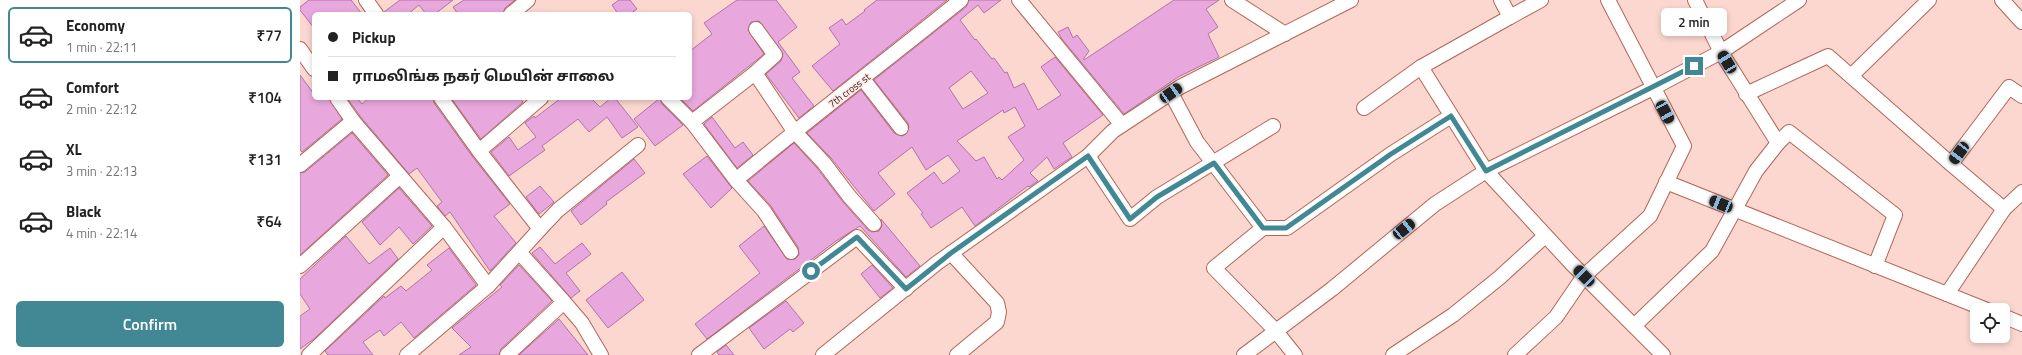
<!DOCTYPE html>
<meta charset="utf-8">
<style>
:root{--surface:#fff;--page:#f6f6f6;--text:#222;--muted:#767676;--line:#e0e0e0;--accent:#428794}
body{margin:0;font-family:"Titillium Web","Noto Sans Tamil",sans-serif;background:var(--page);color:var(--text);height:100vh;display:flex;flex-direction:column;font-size:15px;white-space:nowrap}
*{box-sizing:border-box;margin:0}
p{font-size:13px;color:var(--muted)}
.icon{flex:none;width:22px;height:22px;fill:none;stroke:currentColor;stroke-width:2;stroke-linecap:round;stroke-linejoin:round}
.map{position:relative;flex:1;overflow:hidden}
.sheet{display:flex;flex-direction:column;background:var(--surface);width:300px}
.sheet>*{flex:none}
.guide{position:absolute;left:12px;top:12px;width:380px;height:88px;border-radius:6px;box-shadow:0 2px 6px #0003;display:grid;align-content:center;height:88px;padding:0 16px;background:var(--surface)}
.buttons{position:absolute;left:1670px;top:303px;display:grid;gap:8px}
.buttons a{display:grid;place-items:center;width:40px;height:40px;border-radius:6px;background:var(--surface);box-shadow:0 2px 6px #0003;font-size:20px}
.end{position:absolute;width:18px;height:18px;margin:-9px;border:5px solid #428794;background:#fff;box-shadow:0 0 0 2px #fff}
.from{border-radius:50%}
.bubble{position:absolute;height:28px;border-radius:6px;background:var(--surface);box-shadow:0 2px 6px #0003;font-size:13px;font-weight:600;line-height:28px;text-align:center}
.car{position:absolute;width:12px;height:24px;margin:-12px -6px;border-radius:5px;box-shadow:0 0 3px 1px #0007;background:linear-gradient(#222 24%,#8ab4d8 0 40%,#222 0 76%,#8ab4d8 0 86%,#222 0)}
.guide b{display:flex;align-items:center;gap:14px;height:38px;font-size:15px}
.guide b+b{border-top:1px solid var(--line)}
.guide i{width:10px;height:10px;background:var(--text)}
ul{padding:7px 0 0;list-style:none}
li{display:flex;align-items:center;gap:12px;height:56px;margin:0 8px 6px;padding:0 8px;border:2px solid transparent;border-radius:6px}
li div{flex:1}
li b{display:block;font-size:15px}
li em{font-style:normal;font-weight:600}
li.on{border-color:var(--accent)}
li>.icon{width:36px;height:36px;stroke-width:1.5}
.button{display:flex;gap:8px;margin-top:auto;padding:8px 16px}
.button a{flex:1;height:46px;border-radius:6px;background:var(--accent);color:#fff;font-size:16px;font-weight:600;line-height:46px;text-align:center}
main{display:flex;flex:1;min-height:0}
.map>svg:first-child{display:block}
.building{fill:#e8a8dd;stroke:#b173a7;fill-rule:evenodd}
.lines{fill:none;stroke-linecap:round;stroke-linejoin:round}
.minor-casing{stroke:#b46555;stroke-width:16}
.minor{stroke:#fff;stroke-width:14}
.route{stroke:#428794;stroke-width:5}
.labels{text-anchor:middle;stroke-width:3;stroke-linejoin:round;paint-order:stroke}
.street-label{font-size:10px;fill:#41211a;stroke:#fbe9e5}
</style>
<main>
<section class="sheet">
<ul>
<li class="on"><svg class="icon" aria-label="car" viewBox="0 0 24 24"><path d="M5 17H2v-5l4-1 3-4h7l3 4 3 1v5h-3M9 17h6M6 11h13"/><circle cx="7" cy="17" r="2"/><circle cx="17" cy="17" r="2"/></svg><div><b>Economy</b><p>1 min · 22:11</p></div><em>₹77</em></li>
<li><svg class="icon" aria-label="car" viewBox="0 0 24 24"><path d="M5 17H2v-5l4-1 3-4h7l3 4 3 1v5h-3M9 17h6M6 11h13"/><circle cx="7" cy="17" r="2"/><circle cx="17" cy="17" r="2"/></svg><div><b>Comfort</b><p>2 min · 22:12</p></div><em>₹104</em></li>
<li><svg class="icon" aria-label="car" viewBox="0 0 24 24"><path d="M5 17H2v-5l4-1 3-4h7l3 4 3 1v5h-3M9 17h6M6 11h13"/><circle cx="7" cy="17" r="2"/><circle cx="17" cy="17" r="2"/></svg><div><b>XL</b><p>3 min · 22:13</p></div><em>₹131</em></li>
<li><svg class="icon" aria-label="car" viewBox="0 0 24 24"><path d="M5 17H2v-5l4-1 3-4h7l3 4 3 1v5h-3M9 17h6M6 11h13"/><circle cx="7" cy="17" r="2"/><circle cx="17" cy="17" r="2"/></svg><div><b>Black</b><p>4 min · 22:14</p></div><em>₹64</em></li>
</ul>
<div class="button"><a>Confirm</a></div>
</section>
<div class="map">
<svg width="1722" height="355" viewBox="0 0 1722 355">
<rect width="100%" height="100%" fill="#fbd7cf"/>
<g class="building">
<path d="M9,0H51L62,14H14V28L0,10V7Z"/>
<path d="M100,0H153L135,14H126L119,5L108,14H84V12Z"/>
<path d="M164,0H215L205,8L203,14H158L153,7Z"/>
<path d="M319,0H330L337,9L330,14H318L312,5Z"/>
<path d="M437,0H476L497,27L478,42L500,72L492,78L514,106L499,118L466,74L481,61L483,54L459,21L451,22L448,30L464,54L393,111L380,98H390V51L412,34L404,23Z"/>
<path d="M577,0H647L533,91L512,66L540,44L529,28L542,19L546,25L565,11L564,10Z"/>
<path d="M669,0H701L684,13L678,5L660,20L675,40L676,39L692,59L694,58L705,73L707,72L714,88L724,83L738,110L761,95L741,67L755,57L803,115L763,143L772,157L754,169L747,157L730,173L738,181L729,187L728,186L675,226L662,207L631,228L621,214L623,213L607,193L634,172L643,184L660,171L648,155L626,170L612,147L578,173L595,194L574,211L531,158L507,133L561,90L594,133L602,136L606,134L609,127L608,123L574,80L666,7ZM671,71L688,93L663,109L649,88ZM715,107L725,126L708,137L724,160L702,180L699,177L697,179L684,157L676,161L657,141L703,110L704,113Z"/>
<path d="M874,0H919L906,9L918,27L908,34L919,57L878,77L824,114L762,39L758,32L768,27L773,38L777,35L789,51L784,58V60Z"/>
<path d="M0,75L14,94V98H29L42,119L2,152L0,150Z"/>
<path d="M47,98H57L62,104L69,98H133L134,103L172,156L210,204L194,216L216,243L190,271L150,212L145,216L137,206L142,202L117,168L109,174L60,116Z"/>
<path d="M151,98H220L223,102L181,139Z"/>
<path d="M261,98H291L300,107L311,98H315L338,127L322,138L307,117L289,132L278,119L242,146L245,150L209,176L191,152L209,137L218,150L236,137L225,123L234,116L235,118Z"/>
<path d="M360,98L362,104L383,125L355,146L334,119Z"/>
<path d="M412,117L435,148L443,142L453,155L437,168L404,124Z"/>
<path d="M52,133L88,175L0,255V173L5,172Z"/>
<path d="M494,143L517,168L543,202L568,230L572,232L579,231L582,226L581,219L620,266L606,277L560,226L536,241L407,339L395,324L460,273L439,246L464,226L487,259H495L499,255L498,247L471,206L448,181Z"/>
<path d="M407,156L432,188L411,208L383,174Z"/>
<path d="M334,159L345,173L306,202L307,204L281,225L271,211Z"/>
<path d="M240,186L254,202L239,214L226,197Z"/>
<path d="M99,188L132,226L113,244L99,227L80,245L62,222Z"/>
<path d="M46,236L69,264L90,248L98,259L15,338L0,349V316L10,309L0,294V279Z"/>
<path d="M282,243L291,254L266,273L280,291L271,298L232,253L240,247L255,264Z"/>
<path d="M149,248L176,285L114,338L101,322L84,336L80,330L63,342L73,355H28L25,351L84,296L85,298L101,286L106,291L132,270L127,265Z"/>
<path d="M219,265L252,301L201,349L199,355H159L171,347L152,328L202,287L200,285Z"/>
<path d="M572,265L593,288L580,298L561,274Z"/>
<path d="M322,272L344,300L308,328L286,300Z"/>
<path d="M486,301L504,323L493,332L490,329L464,349L449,328Z"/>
<path d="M259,319L288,355H219Z"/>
<path d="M426,345L434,355H419L417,352Z"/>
</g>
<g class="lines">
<g class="minor-casing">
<g id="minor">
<path d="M66,0L76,14"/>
<path d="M719,0L822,125"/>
<path d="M932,0L985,34"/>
<path d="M1201,0L1210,17L1121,67L1186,171L1353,88L1421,52L1499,0"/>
<path d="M1702,0L1722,22"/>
<path d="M211,14L228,0"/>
<path d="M1210,17L1241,0"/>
<path d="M0,49L14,69"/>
<path d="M455,73L494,131L524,163L549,196L574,224"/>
<path d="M1551,76L1629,0"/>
<path d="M563,79L601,128"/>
<path d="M871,93L897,142L963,228L914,268L975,330L995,355"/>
<path d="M1446,94L1528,56L1651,164L1709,87L1722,96"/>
<path d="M37,98L53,121L144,227"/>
<path d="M141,98L179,151L241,98"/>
<path d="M368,98L392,122L436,180L464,211L491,252"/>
<path d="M1064,108L1121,67"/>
<path d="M392,122L455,73L475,55L456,29"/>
<path d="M1478,143L1489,132L1595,215L1575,266"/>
<path d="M788,156L830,219L857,197L973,126"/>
<path d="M1651,164L1704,209"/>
<path d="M0,165L53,121"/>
<path d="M436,180C510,118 587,60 661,0"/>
<path d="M1366,182L1687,310"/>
<path d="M963,228H987L1091,154L1151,116"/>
<path d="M240,229L258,210L338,145"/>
<path d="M651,253L697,303L699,312L697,322L657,355"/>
<path d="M0,266L100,176"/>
<path d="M1647,294L1704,209L1722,192"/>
<path d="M264,302L282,323L301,355"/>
<path d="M1703,316L1722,324"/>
<path d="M1334,326L1412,251L1456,171L1478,143L1421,52L1395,0"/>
<path d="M9,355L144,227L188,286"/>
<path d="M107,355L188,286L240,229L179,151"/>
<path d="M207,355L264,302L220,253"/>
<path d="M399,355L557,237L606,289"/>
<path d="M523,355L637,263L788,156L813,131L880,87L1051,0"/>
<path d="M944,355L1032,289L1135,204L1186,171L1271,263L1363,355"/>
<path d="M1093,355L1153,315L1199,278L1245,236"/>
<path d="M1215,355L1256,317L1284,276L1350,216L1384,146L1308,0"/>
</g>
</g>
<use href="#minor" class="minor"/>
</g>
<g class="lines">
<path class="route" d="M511,271L557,237L606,289L651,253L788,156L830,219L857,197L914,163L963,228H986L1091,154L1151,116L1186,171L1394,66"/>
</g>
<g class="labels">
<g class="street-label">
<text transform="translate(549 90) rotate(-37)" y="4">7th cross st</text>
</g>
</g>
</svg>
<div class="buttons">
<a><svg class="icon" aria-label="locate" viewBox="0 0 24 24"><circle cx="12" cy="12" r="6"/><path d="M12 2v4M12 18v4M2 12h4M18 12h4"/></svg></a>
</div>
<i class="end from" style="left:511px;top:271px"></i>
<i class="end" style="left:1394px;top:66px"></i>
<div class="bubble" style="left:1361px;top:8px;width:66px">2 min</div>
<i class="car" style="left:1427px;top:62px;rotate:329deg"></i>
<i class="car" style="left:871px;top:93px;rotate:56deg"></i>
<i class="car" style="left:1365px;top:112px;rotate:152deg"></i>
<i class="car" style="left:1659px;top:153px;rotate:217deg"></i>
<i class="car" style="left:1421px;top:204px;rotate:292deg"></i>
<i class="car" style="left:1104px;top:229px;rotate:51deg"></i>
<i class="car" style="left:1284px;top:276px;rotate:315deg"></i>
<div class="guide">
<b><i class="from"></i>Pickup</b>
<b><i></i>ராமலிங்க நகர் மெயின் சாலை</b>
</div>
</div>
</main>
